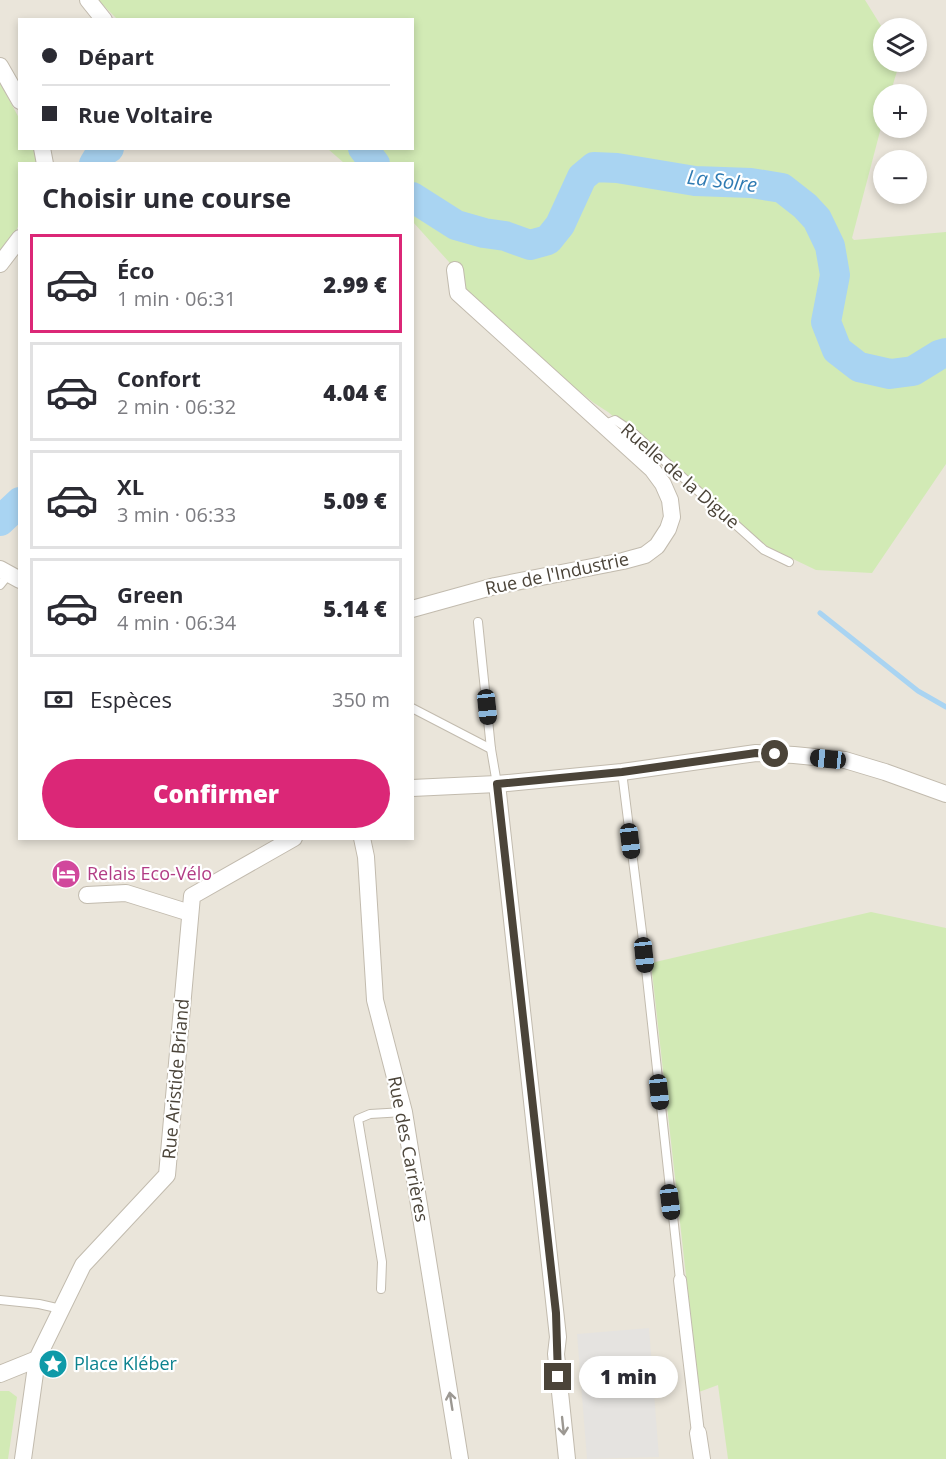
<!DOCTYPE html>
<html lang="fr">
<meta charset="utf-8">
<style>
:root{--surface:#fff;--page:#f7f7f7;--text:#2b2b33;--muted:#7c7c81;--line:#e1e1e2;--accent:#db2777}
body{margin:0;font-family:"Open Sans",sans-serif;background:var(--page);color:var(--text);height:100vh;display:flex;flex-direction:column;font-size:22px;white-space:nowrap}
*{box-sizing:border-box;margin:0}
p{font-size:20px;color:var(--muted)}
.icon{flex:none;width:33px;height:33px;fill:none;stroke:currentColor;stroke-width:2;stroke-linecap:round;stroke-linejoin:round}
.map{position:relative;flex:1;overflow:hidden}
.panel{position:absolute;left:18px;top:162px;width:396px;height:678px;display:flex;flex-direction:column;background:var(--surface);border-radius:0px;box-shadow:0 3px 9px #0003}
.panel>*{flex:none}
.banner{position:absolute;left:18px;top:18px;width:396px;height:132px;border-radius:0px;box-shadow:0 3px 9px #0003;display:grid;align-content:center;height:132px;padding:0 24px;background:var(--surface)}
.controls{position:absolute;left:873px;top:18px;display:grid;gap:12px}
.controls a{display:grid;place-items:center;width:54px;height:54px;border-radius:50%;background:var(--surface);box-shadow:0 3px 9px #0003;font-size:30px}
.end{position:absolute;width:27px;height:27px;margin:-14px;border:8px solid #4b4439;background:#fff;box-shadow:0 0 0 3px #fff}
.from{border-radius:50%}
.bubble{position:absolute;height:42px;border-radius:21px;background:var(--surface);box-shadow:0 3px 9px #0003;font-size:20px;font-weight:800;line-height:42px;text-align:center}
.car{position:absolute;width:18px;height:36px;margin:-18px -9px;border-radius:8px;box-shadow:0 0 4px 2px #0007;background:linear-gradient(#222 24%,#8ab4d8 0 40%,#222 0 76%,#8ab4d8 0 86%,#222 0)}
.banner b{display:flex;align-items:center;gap:21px;height:57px;font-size:22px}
.banner b+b{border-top:2px solid var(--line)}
.banner i{width:15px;height:15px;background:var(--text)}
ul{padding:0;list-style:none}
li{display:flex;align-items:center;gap:18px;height:99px;margin:0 12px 9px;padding:0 12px;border:3px solid var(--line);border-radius:0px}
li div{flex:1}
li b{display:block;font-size:22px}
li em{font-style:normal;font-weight:800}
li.on{border-color:var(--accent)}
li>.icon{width:54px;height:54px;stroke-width:1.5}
h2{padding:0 24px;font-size:27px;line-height:72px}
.pay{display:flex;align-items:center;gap:15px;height:66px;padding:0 24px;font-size:22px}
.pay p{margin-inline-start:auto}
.action{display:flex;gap:12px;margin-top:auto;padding:12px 24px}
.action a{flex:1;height:69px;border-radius:36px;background:var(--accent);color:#fff;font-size:24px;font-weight:800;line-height:69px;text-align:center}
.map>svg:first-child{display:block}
.residential{fill:#eae5da;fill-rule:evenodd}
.green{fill:#d2eab5}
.parking{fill:#e5e3e0}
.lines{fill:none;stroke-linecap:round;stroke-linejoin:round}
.stream{stroke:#a9d4f2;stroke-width:5}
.river{stroke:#a9d4f2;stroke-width:30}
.service-casing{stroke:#c2bbae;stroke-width:10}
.pedestrian-casing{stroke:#c2bbae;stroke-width:14}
.minor-casing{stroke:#c2bbae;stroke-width:18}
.service{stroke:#fff;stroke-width:8}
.pedestrian{stroke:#fff;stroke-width:12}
.minor{stroke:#fff;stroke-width:16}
.oneway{stroke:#9c9892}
.route{stroke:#4b4439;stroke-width:8}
.labels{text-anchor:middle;stroke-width:4.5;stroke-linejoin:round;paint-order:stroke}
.street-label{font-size:18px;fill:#4b4439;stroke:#fff}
.hotel-label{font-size:18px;fill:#b23c85;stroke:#fff;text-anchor:start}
.culture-label{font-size:18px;fill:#0d838f;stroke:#fff;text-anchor:start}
.water-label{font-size:20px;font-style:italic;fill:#2e7ab2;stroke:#fff}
</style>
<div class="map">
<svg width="946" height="1459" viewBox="0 0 946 1459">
<rect width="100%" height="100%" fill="#f6f3ec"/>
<path class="residential" d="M0,0H946V1459H0ZM20,20H412V148H20ZM884,28H916V62H884ZM884,94H916V128H884ZM884,160H916V194H884ZM20,164H412V838H20Z"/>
<g class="green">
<path d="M98,0H865L883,29L884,62H894L898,68L890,94H884L883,120L852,238L854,240L946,232V464L872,573L816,570L768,547L608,412L594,403L520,344L457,280L449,262L413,222L412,164L344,163L328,149L412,148V20L117,19Z"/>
<path d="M0,83L19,118L20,148L34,149L38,163L20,164L19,224L12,240L0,252Z"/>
<path d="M871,912L946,928V1459H728L718,1385L699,1392L651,963Z"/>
<path d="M0,1391H9L17,1397L8,1459H0Z"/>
</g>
<path class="parking" d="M649,1328L659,1457L587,1459L577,1334Z"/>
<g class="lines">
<path class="stream" d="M820,613L918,691L946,707"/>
<g class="river">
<path d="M363,148L375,164"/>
<path d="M94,164L100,154L109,148"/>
<path d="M412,197L456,225L484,233L505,236L530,245L548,240L560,225L582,177L594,167L617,168L695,181L751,183L782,188L805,206L817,219L830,246L835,275L826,322L837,350L859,367L890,374L913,371L939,355L946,353"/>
<path d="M0,521L20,502"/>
</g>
<g class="service-casing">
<g id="service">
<path d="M603,425L615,420L630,430L764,550L789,562"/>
<path d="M0,585L9,574"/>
<path d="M478,622L491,749L497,784"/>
<path d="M412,708L491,749"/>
<path d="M622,772L642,932L680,1280"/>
<path d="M381,1289L382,1262L358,1119L370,1114L404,1112"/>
<path d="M0,1300L39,1304L61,1309"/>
</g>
</g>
<g class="pedestrian-casing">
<path id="pedestrian" d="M680,1280L698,1433"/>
</g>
<g class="minor-casing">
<g id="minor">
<path d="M88,0L104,20"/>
<path d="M0,66L20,101"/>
<path d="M42,148L45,164"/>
<path d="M0,264L20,238"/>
<path d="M0,569L20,580"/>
<path d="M412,609L495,586L623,561L645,555L657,546L668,529L672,517L670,500L663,484L652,469L458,293L455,270"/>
<path d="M497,784L558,1337L556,1354L567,1459"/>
<path d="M412,788L497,784L622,772L756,753L794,755L845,760L885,772L946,794"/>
<path d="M362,838L366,857L375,1000L404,1112L460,1459"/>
<path d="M87,895L126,893L190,913"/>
<path d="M0,1374L37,1359L83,1265L167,1175L192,896L294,838"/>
<path d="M698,1433L702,1459"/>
<path d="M23,1459L37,1359"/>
</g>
</g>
<use href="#service" class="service"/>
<use href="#pedestrian" class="pedestrian"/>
<use href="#minor" class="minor"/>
</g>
<defs><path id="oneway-shaft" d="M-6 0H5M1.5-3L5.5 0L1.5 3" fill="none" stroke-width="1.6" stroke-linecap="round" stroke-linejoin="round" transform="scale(1.5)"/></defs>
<g class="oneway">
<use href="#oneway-shaft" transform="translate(451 1401) rotate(-99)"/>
<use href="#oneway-shaft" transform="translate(563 1426) rotate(84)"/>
</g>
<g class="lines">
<path class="route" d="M558,1377L556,1313L497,784L622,772L756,753L775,754"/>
</g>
<defs>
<g id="hotel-disc" transform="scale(1.5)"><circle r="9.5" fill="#d1479c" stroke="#fff"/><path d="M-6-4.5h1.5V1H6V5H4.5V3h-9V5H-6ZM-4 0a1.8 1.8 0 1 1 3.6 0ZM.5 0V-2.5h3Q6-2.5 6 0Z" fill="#fff"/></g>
<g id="sight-disc" transform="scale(1.5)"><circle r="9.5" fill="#0f9aa8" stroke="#fff"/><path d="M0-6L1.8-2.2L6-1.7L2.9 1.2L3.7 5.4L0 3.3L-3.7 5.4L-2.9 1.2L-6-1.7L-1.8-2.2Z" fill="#fff"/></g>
</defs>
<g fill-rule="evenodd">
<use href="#hotel-disc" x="66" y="874"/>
<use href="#sight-disc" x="53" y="1364"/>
</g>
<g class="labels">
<g class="street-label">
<text transform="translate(680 476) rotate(41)" y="6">Ruelle de la Digue</text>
<text transform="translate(557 574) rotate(-12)" y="6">Rue de l'Industrie</text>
<text transform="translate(176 1079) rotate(-85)" y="6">Rue Aristide Briand</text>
<text transform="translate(408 1149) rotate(79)" y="6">Rue des Carrières</text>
</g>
<g class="hotel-label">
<text x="87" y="880">Relais Eco-Vélo</text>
</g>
<g class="culture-label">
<text x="74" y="1370">Place Kléber</text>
</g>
<g class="water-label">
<text transform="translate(722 181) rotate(7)" y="7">La Solre</text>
</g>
</g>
</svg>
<div class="controls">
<a><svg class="icon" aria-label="layers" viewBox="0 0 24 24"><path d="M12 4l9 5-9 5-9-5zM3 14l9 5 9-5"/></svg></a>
<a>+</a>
<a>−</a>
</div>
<i class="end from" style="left:775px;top:754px"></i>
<i class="end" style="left:558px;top:1377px"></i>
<div class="bubble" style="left:579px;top:1356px;width:99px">1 min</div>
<i class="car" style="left:487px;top:707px;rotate:174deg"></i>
<i class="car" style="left:828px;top:759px;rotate:276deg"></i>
<i class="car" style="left:630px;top:841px;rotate:173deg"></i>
<i class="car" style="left:644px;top:955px;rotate:174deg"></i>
<i class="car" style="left:659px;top:1092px;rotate:174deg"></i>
<i class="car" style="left:670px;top:1202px;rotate:173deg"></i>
<div class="banner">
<b><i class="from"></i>Départ</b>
<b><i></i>Rue Voltaire</b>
</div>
<section class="panel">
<h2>Choisir une course</h2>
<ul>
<li class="on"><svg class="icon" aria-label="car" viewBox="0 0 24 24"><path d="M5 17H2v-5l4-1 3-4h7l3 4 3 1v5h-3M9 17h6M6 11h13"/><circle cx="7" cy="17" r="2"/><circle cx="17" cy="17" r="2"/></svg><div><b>Éco</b><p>1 min · 06:31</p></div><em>2.99 €</em></li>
<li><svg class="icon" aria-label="car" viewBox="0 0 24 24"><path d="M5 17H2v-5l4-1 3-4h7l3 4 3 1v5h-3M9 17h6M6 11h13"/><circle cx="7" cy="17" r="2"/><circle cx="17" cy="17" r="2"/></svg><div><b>Confort</b><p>2 min · 06:32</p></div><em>4.04 €</em></li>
<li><svg class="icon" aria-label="car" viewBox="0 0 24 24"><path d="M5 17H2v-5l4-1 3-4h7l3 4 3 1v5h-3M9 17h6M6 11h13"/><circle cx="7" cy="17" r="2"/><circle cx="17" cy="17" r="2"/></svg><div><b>XL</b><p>3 min · 06:33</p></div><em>5.09 €</em></li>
<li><svg class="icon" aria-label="car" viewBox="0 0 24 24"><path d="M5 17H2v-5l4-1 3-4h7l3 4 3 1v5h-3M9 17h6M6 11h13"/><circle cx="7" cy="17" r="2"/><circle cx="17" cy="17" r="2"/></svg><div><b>Green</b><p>4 min · 06:34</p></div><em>5.14 €</em></li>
</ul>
<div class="pay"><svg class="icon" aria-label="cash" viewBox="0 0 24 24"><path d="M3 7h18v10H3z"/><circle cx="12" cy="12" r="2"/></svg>Espèces<p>350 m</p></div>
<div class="action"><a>Confirmer</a></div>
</section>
</div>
